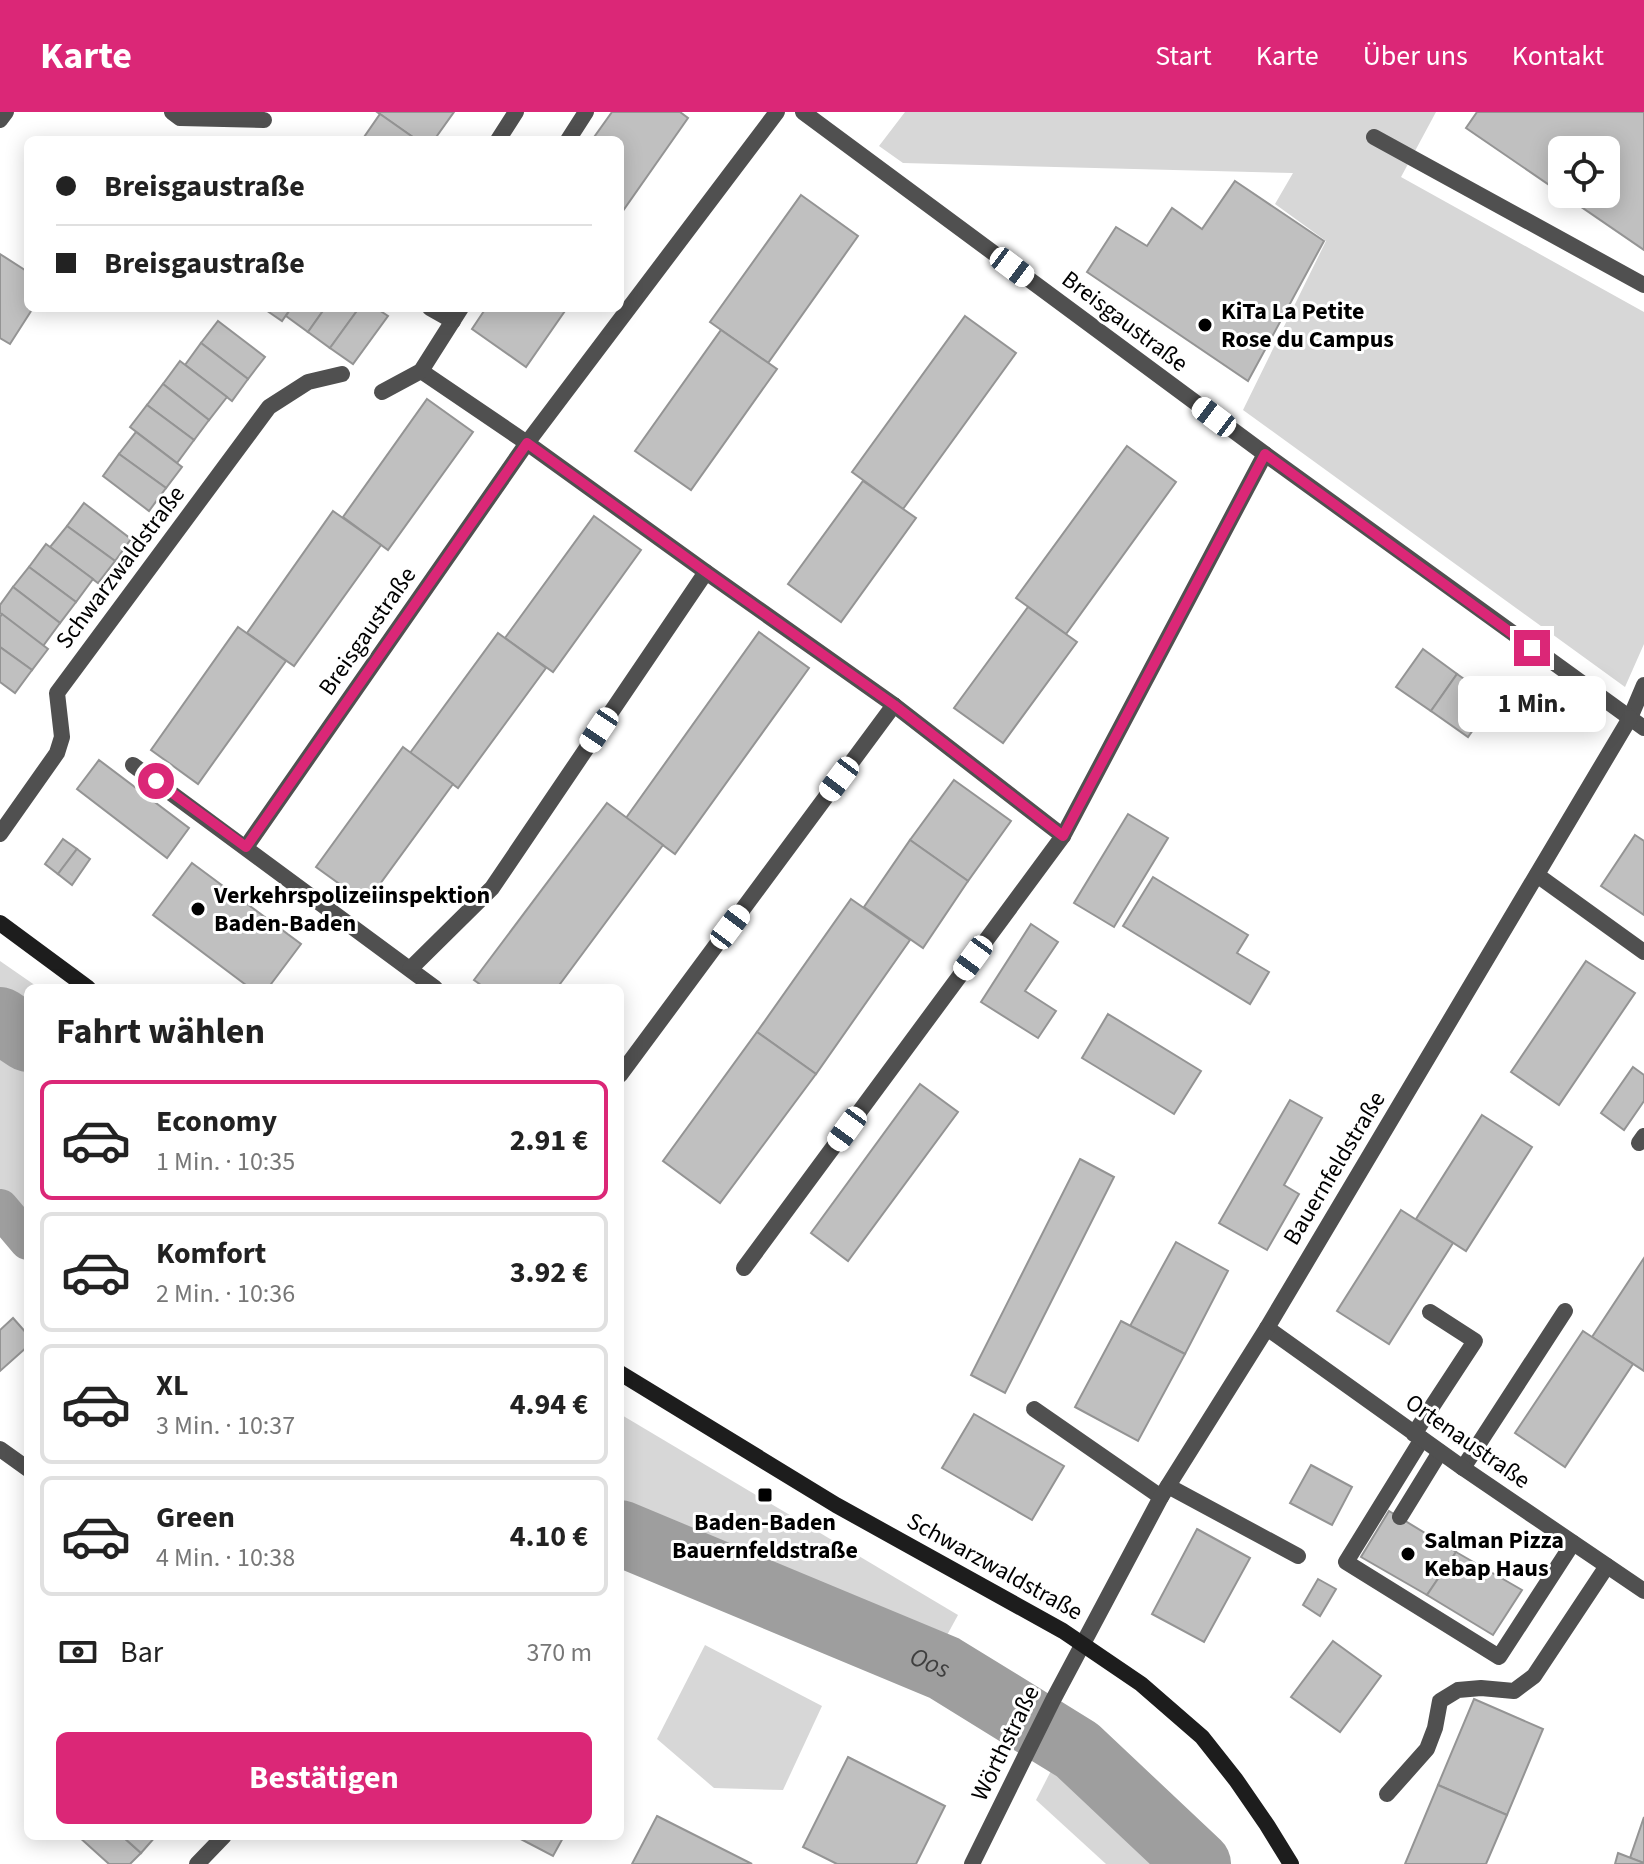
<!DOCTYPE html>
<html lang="de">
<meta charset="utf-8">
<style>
:root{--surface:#fff;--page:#f2f2f2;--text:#222;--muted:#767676;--line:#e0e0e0;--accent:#db2777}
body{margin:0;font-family:"Source Sans 3",sans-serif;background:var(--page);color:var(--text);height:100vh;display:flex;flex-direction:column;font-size:30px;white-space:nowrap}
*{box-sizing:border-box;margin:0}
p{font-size:26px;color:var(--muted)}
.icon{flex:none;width:44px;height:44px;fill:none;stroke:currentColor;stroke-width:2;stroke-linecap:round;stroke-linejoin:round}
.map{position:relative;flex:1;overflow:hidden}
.details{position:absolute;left:24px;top:872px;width:600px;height:856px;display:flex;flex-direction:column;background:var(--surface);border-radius:12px;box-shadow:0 4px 20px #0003}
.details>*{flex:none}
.top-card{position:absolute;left:24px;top:24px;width:600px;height:176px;border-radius:12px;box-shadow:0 4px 20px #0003;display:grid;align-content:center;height:176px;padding:0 32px;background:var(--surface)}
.controls{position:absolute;left:1548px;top:24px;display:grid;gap:16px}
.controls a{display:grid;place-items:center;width:72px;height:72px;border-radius:12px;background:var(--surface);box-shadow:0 4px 20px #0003;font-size:40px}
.end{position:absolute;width:36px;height:36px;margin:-18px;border:10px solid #db2777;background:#fff;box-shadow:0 0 0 4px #fff}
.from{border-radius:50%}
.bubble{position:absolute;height:56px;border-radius:12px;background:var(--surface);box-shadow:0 4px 20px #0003;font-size:26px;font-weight:700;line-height:56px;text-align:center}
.car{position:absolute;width:24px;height:48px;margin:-24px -12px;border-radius:10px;box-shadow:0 0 6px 2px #0007;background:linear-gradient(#fff 24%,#345 0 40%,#fff 0 76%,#345 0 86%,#fff 0)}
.top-card b{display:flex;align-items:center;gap:28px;height:76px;font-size:30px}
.top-card b+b{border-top:2px solid var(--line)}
.top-card i{width:20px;height:20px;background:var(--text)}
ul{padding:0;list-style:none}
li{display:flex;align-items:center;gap:24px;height:120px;margin:0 16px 12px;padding:0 16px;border:4px solid var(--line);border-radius:12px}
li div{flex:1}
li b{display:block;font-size:30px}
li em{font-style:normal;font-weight:700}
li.on{border-color:var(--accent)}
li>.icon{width:72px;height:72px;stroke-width:1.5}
h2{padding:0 32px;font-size:36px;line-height:96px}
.pay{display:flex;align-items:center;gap:20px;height:88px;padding:0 32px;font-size:30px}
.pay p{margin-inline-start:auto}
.action{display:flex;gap:16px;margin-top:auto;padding:16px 32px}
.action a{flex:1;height:92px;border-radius:12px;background:var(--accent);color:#fff;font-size:32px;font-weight:700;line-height:92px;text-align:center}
header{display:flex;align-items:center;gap:48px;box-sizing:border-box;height:112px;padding:0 40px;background:var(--accent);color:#fff}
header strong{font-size:38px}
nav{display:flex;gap:44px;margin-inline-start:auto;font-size:28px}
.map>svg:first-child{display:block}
.green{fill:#d7d7d7}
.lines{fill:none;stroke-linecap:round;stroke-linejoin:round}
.canal{stroke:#9e9e9e;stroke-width:38}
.river{stroke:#9e9e9e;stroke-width:66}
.building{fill:#c0c0c0;stroke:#949494;stroke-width:2;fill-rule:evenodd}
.lane{stroke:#505050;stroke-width:16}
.street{stroke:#505050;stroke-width:16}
.secondary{stroke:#1d1d1d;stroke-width:16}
.route{stroke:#db2777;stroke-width:10}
.poi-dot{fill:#000;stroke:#fff;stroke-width:3}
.labels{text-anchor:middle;stroke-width:6;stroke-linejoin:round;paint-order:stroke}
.poi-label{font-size:24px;font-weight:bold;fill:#000;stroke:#fff;text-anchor:start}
.street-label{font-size:24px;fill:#000;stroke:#fff}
.water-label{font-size:26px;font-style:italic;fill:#3f3f3f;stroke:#fff}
</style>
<header>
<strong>Karte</strong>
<nav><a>Start</a><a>Karte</a><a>Über uns</a><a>Kontakt</a></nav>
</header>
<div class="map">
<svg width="1644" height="1752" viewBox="0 0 1644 1752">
<rect width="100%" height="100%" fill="#fff"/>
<g class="green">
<path d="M905,0H1436L1401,65L1644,200V532L1625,575L1243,298L1326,129L1275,92L1293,61L903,51L879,34Z"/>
<path d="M0,849L39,876H28V1113L0,1081Z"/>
<path d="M620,1302L958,1503L940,1536L620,1401Z"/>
<path d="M705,1533L822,1594L783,1678L714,1676L657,1627Z"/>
<path d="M1054,1653L1131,1720L1161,1752H1106L1036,1688Z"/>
</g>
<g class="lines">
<path class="canal" d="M0,1096L28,1129"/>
<g class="river">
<path d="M0,908L28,927"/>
<path id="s1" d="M620,1421L944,1556L1077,1638L1198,1752"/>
</g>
</g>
<g class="building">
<path d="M377,0H454L434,28H417Z"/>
<path d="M612,0H680L688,6L620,103V28H592Z"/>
<path d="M1477,0H1644V138L1466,16ZM1562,38H1606V82H1562Z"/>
<path d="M380,2L417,28H362Z"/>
<path d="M1235,69L1324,129L1248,269L1087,160L1116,115L1147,134L1172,96L1202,117Z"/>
<path d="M801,83L858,124L768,251L710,210Z"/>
<path d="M0,142L28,160V196H33L10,232L0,226Z"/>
<path d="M263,196H291L282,209Z"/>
<path d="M291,196H325L308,220L286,204Z"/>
<path d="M325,196H359L330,236L308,220Z"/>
<path d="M359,196H376L388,204L353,252L330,236Z"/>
<path d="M486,196H567L526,255L472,217Z"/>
<path d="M965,204L1016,241L903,397L852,360Z"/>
<path d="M218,209L265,245L248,267L201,231Z"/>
<path d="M721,218L777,257L691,378L635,339Z"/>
<path d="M201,231L248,267L232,289L185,253Z"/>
<path d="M180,249L227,285L209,308L163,272Z"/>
<path d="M163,272L209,308L194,328L147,293Z"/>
<path d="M427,287L473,320L388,438L343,405Z"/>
<path d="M147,293L194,328L177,351L130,315Z"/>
<path d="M136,320L182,355L166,376L119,342Z"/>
<path d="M1127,334L1176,370L1066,522L1016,486Z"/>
<path d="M119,342L166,376L149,399L103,364Z"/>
<path d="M863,369L916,406L841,510L788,472Z"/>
<path d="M84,391L131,427L115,449L67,414Z"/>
<path d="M333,399L381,433L294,554L247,521Z"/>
<path d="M594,404L641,438L553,560L505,526Z"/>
<path d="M67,414L115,449L98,471L50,435Z"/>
<path d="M46,432L93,467L76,490L29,455Z"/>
<path d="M29,455L76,490L60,511L13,475Z"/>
<path d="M13,475L60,511L43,534L0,501V493Z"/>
<path d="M1028,495L1077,530L1003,631L954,596Z"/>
<path d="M2,502L48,537L32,558L0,535V505Z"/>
<path d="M238,515L286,549L198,672L151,638Z"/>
<path d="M759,520L809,556L675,742L626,706Z"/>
<path d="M498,521L546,556L458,676L410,641Z"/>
<path d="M0,535L32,558L15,581L0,570Z"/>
<path d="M1423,537L1457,562L1431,599L1396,575Z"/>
<path d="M1457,562L1494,588L1468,625L1431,599Z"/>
<path d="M403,635L453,672L366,791L316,755Z"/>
<path d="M99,648L189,716L167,746L77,677Z"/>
<path d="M954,668L1011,709L968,769L910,728Z"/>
<path d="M607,691L663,733L557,876H485L474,868Z"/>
<path d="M1128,702L1168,726L1114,815L1074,791Z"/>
<path d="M1635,723L1644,729V803L1601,774Z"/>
<path d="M63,727L77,737L58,762L45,752Z"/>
<path d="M910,728L968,769L923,836L864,795Z"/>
<path d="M77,737L90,747L72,773L58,762Z"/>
<path d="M192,751L301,832L268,876H250L153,803Z"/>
<path d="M1153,765L1248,823L1237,841L1269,860L1250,892L1123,814Z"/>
<path d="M851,787L910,828L816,962L757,920Z"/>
<path d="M1031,812L1058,830L1025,879L1056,899L1038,926L981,890Z"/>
<path d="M1586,849L1635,881L1559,993L1511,960Z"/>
<path d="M1108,902L1201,959L1174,1002L1082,946Z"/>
<path d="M757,920L816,962L720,1091L663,1049Z"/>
<path d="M1633,955L1644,963V989L1624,1018L1601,1001Z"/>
<path d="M920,972L958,1000L848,1149L811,1121Z"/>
<path d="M1290,988L1322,1006L1284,1073L1299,1082L1267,1138L1219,1111Z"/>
<path d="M1482,1003L1532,1035L1466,1139L1416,1107Z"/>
<path d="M1080,1047L1114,1065L1005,1281L971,1263Z"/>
<path d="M1401,1098L1453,1131L1389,1232L1337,1199Z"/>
<path d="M1176,1130L1228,1159L1185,1242L1130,1214Z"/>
<path d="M1644,1146V1259L1592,1225Z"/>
<path d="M13,1206L28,1223V1234L0,1259V1218Z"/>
<path d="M1121,1209L1185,1242L1138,1329L1075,1295Z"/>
<path d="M1583,1219L1633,1252L1565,1355L1515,1321Z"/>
<path d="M974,1302L1064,1354L1032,1408L942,1356Z"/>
<path d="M1311,1353L1352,1375L1332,1413L1290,1391Z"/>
<path d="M1389,1399L1456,1440L1427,1483L1361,1445Z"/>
<path d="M1197,1417L1250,1446L1204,1530L1152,1502Z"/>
<path d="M1456,1440L1522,1478L1493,1523L1427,1483Z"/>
<path d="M1318,1467L1336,1477L1320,1504L1303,1493Z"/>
<path d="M1333,1529L1381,1564L1340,1620L1291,1585Z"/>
<path d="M1474,1587L1543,1617L1507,1703L1438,1673Z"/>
<path d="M848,1645L945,1694L916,1752H837L803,1735Z"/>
<path d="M1438,1673L1507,1703L1486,1752H1405Z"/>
<path d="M657,1704L752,1752H632Z"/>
<path d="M1644,1705V1751L1630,1746Z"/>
<path d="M78,1724H122L141,1741L130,1752H109Z"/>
<path d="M122,1724H156L141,1741Z"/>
<path d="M515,1724H564L553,1744Z"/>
<path d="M1618,1741L1644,1751V1752H1615Z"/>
</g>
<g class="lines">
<g class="lane">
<path d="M172,0L180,6L264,8"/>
<path d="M1374,25L1644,173"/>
<path d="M1630,606L1644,573"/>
<path d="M1537,763L1644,840"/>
<path d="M1639,1031L1644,1024"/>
<path d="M1034,1297L1161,1385"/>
<path d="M1414,1322L1475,1229L1430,1200"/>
<path d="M1422,1327L1346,1450L1499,1545L1573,1431"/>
<path d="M1463,1356L1565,1199"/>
<path d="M1168,1374L1298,1444"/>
<path d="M1400,1405L1440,1340"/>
<path d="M1387,1682L1427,1637L1435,1616L1440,1589L1458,1578L1481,1576L1514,1579L1534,1564L1607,1454"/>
</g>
<g class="street">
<path d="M803,0L1265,342L1644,616"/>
<path d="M0,8L6,0"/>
<path d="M498,28L516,0"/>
<path d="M568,28L586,0"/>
<path d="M430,196L453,209"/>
<path d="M421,259L527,331L706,460L894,593L1063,724"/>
<path d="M382,280L421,259L461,196"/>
<path d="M133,653L435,876"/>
<path d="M0,722L57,641L62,625L57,581L269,295L308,270L342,262"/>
<path d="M246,735L527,331L777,0"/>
<path d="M410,857L492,776L706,460"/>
<path d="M620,963L894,593"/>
<path d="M744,1156L1063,724L1265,342"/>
<path d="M1267,1216L1463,1356L1644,1479"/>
<path d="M0,1337L28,1357"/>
<path d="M197,1752L224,1724"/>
<path d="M972,1752L1053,1588L1161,1385L1267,1216L1630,606"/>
</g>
<g class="secondary">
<path d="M0,811L88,876"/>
<path d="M620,1261L836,1393L1063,1519L1141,1572L1202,1625L1236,1668L1267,1713L1291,1752"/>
</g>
</g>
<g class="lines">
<path class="route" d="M156,669L246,735L527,331L706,460L894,593L1063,724L1265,342L1532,536"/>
</g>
<g class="poi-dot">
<circle cx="1205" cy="213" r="8"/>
<circle cx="198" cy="797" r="8"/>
<rect x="757" y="1375" width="16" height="16" rx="4"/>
<circle cx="1408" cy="1442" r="8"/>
</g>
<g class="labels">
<g class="poi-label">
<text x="1221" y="207">KiTa La Petite<tspan x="1221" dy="28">Rose du Campus</tspan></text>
<text x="214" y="791">Verkehrspolizeiinspektion<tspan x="214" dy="28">Baden-Baden</tspan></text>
<text x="765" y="1418" text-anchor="middle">Baden-Baden<tspan x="765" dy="28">Bauernfeldstraße</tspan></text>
<text x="1424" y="1436">Salman Pizza<tspan x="1424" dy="28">Kebap Haus</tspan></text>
</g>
<g class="street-label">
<text transform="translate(1125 209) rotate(37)" y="8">Breisgaustraße</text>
<text transform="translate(120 455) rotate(-53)" y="8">Schwarzwaldstraße</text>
<text transform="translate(367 519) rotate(-55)" y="8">Breisgaustraße</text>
<text transform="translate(1334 1056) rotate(-59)" y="8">Bauernfeldstraße</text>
<text transform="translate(1468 1329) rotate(35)" y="8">Ortenaustraße</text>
<text transform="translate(995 1454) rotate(29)" y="8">Schwarzwaldstraße</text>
<text transform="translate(1005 1631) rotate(-64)" y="8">Wörthstraße</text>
</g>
<g class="water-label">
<text dy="9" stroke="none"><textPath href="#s1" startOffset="336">Oos</textPath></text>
</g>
</g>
</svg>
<div class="controls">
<a><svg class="icon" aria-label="locate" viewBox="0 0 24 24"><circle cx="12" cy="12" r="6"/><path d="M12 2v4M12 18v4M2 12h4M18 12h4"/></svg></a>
</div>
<i class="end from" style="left:156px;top:669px"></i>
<i class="end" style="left:1532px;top:536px"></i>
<div class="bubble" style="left:1458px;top:564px;width:148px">1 Min.</div>
<i class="car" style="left:1012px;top:155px;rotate:127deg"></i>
<i class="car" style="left:1214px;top:305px;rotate:307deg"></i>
<i class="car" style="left:599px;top:618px;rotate:214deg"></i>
<i class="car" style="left:839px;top:667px;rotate:217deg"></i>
<i class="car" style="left:730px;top:815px;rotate:37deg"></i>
<i class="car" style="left:973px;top:846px;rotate:216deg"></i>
<i class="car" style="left:847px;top:1017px;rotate:216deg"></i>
<div class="top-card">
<b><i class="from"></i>Breisgaustraße</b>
<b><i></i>Breisgaustraße</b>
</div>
<section class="details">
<h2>Fahrt wählen</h2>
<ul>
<li class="on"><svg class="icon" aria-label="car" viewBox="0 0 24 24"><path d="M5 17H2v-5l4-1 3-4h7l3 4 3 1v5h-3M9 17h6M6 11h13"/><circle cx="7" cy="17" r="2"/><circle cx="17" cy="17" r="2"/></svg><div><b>Economy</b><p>1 Min. · 10:35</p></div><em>2.91 €</em></li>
<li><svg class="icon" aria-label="car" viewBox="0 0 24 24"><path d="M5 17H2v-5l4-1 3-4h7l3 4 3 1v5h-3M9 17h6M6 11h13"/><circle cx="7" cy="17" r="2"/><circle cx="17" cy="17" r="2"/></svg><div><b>Komfort</b><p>2 Min. · 10:36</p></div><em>3.92 €</em></li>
<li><svg class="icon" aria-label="car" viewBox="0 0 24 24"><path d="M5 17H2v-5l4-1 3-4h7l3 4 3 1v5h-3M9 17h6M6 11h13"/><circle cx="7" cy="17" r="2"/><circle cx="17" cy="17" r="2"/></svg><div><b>XL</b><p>3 Min. · 10:37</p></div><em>4.94 €</em></li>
<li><svg class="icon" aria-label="car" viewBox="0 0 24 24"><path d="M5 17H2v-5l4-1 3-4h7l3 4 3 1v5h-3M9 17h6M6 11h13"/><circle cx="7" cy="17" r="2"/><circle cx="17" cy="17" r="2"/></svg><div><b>Green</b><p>4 Min. · 10:38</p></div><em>4.10 €</em></li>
</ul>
<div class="pay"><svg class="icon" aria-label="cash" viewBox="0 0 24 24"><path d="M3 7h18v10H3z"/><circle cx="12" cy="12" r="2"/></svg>Bar<p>370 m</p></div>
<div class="action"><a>Bestätigen</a></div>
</section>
</div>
